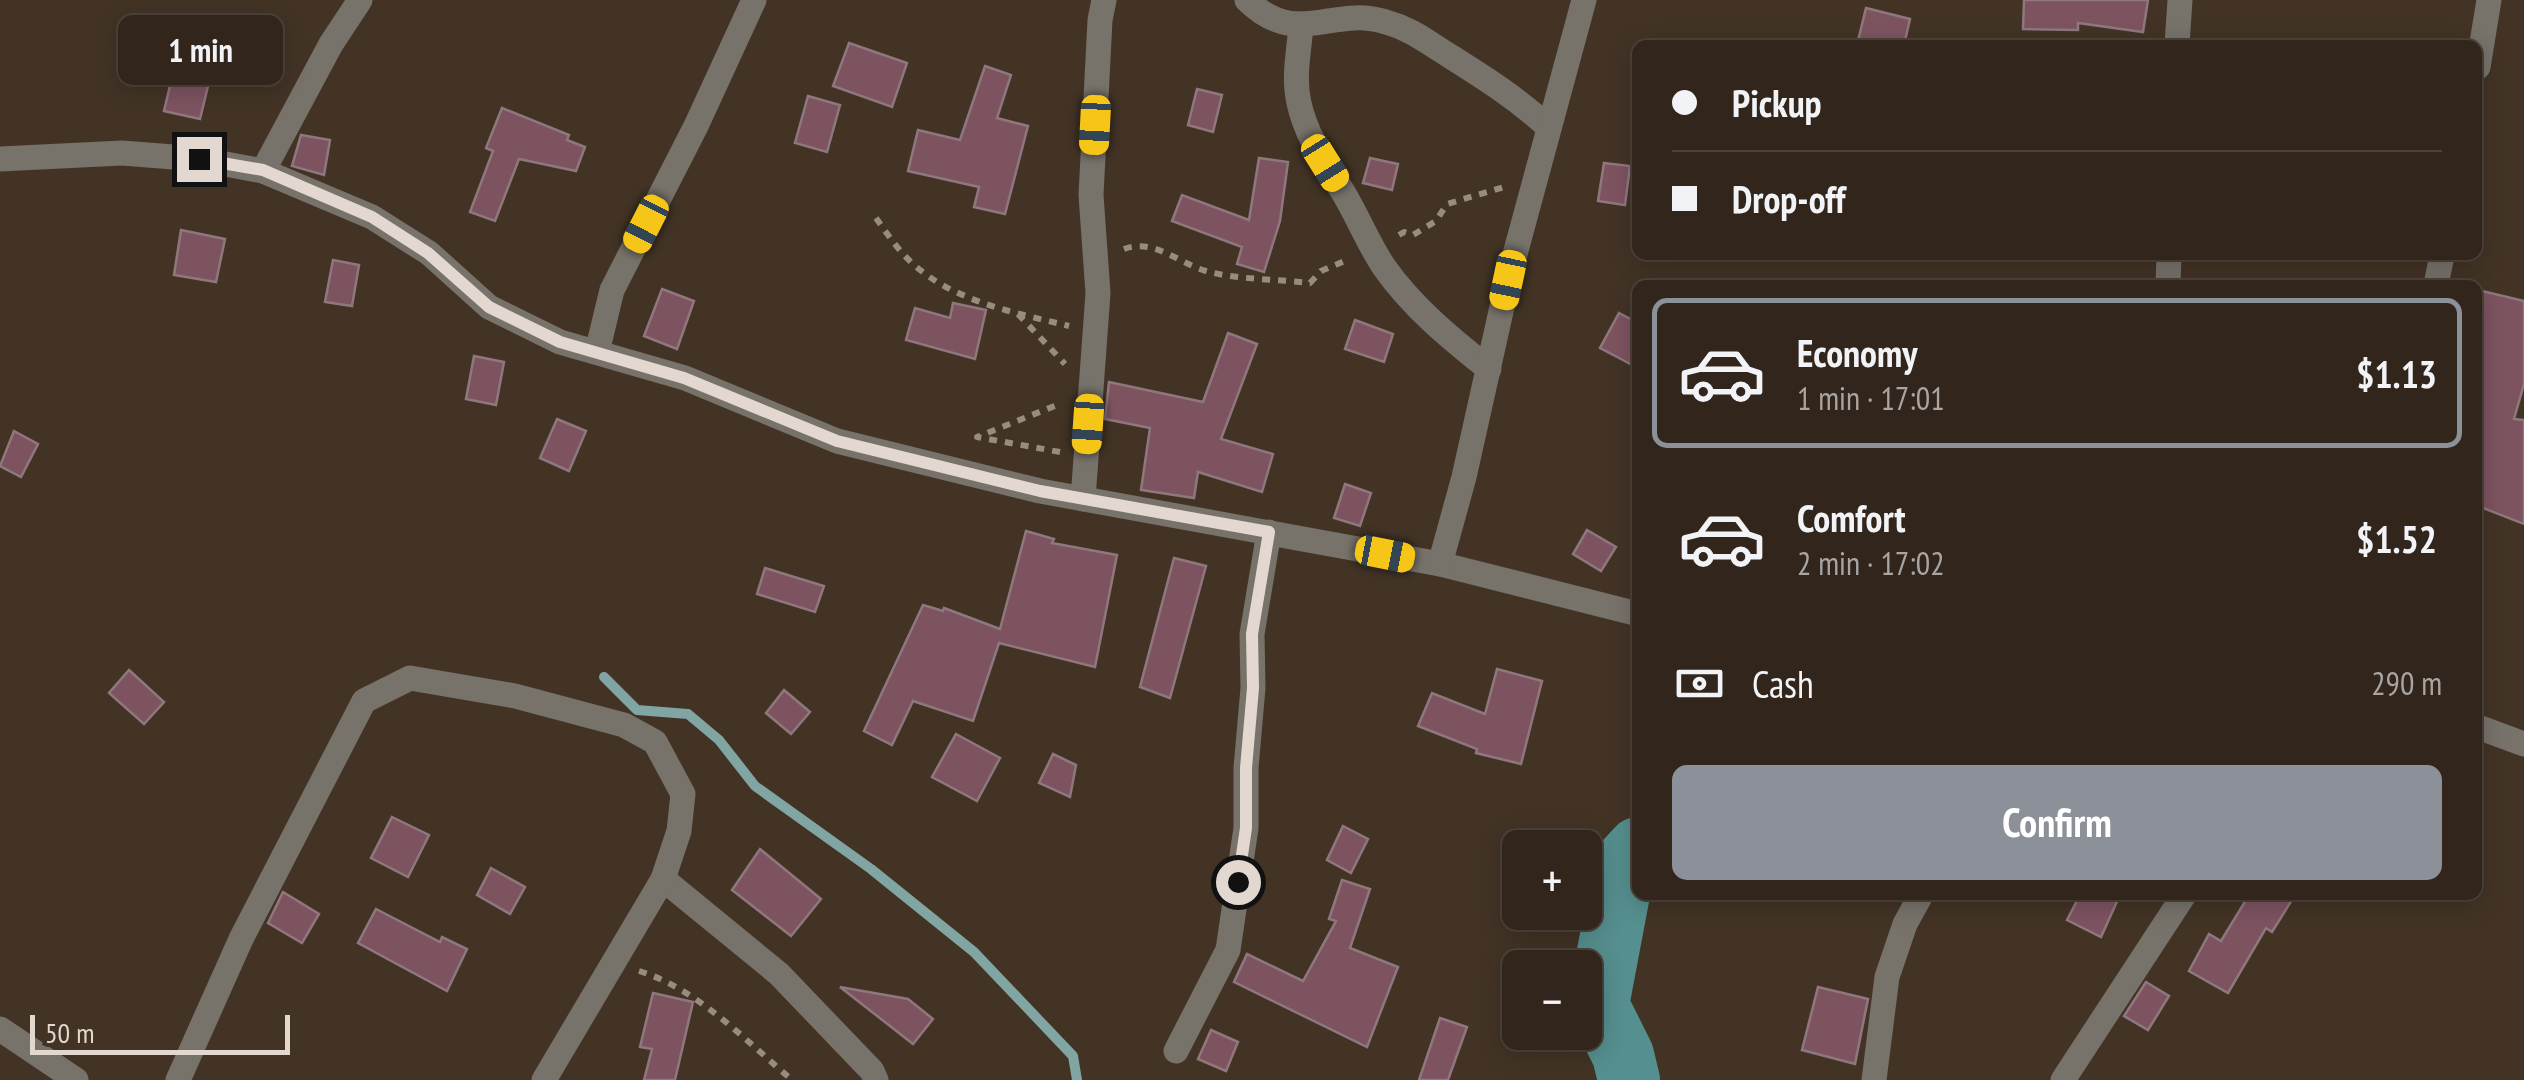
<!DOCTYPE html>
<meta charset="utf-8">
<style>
:root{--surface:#32261c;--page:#3d3229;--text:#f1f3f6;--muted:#a8a5a3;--line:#4d433b;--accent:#8c9099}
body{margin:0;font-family:"PT Sans Narrow",sans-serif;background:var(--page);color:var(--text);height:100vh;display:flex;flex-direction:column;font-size:38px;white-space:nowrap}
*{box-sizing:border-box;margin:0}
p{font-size:32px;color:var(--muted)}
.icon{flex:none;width:55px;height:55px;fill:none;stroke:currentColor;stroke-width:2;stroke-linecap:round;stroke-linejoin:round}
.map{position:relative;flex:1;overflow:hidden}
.details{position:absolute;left:1632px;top:280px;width:850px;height:620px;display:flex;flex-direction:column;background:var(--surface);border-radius:15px;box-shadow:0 5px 25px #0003,0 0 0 2px var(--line)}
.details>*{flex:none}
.hud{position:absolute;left:1632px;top:40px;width:850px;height:220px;border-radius:15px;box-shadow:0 5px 25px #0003,0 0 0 2px var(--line);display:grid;align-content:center;height:220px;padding:0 40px;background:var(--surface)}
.controls{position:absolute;left:1502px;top:830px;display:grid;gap:20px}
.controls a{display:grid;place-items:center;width:100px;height:100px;border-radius:15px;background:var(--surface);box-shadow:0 5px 25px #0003,0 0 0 2px var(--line);font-size:50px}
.scale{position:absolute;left:30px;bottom:25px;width:260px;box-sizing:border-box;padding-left:10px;border:5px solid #e2d8d0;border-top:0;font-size:28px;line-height:35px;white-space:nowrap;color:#e2d8d0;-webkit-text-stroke:8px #423325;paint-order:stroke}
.end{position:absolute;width:45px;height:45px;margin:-22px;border:12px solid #e2d8d0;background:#111;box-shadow:0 0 0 5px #111}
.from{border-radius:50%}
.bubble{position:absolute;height:70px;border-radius:15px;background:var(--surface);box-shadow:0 5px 25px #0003,0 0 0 2px var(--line);font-size:32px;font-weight:700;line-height:70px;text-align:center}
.car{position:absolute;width:30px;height:60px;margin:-30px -15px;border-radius:12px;box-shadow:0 0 8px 2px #0007;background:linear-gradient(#f5c518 24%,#345 0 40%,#f5c518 0 76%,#345 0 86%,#f5c518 0)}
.hud b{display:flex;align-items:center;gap:35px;height:95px;font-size:38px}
.hud b+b{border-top:2px solid var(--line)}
.hud i{width:25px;height:25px;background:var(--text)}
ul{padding:18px 0 0;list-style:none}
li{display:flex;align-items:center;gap:30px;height:150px;margin:0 20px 15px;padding:0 20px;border:5px solid transparent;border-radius:15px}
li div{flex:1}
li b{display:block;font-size:38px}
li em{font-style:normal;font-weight:700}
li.current{border-color:var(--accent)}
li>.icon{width:90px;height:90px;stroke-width:1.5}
.pay{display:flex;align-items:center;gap:25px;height:110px;padding:0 40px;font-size:38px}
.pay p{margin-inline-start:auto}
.primary-button{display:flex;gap:20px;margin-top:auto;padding:20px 40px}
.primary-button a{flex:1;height:115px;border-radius:15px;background:var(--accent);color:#fff;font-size:40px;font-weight:700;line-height:115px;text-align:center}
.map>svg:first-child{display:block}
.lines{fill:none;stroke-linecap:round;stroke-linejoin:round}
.stream{stroke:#80a5a2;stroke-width:10}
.river{stroke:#568f8f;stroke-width:62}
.building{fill:#7d5360;stroke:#8f777e;stroke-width:2.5}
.path{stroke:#988c81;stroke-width:6;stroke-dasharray:8 8;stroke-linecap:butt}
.minor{stroke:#77726a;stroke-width:25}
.route{stroke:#e2d8d0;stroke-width:12}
</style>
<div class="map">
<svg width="2524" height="1080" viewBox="0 0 2524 1080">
<rect width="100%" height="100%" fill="#423325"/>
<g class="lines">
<path class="stream" d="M604,677L637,710L688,714L719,740L755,786L871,869L974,952L1073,1056L1077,1080"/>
<path class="river" d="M1629,1080L1623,1055L1598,1005L1625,862L1638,848"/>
</g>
<g class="building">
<path d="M2024,0H2148L2143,32L2078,23V30L2023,29Z"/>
<path d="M1866,8L1910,19L1904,45H1857Z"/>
<path d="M849,43L907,63L892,107L833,86Z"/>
<path d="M985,66L1011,75L997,118L1028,126L1005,214L974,207L979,187L908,171L918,130L960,140Z"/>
<path d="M174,69L210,78L200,119L164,111Z"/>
<path d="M1197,89L1222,95L1213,132L1188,125Z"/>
<path d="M808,96L840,105L827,152L795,143Z"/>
<path d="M502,108L569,135L567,140L585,147L576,171L519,159L495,221L470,212L493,151L486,148Z"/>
<path d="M301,135L330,140L324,175L292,166Z"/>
<path d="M1259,158L1288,162L1280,221L1264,272L1237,264L1242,247L1172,221L1182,195L1249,220Z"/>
<path d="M1370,158L1398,164L1392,190L1363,183Z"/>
<path d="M1604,163L1630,166L1625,205L1598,201Z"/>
<path d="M181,230L225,239L216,282L174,275Z"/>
<path d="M333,260L359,265L352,306L325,302Z"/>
<path d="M662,289L694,301L677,349L644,336Z"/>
<path d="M2478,290L2524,301V384L2514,419L2524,420V524L2478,506Z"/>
<path d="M953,303L986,310L975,359L906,340L915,308L950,318Z"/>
<path d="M1619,313L1638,323V368L1600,348Z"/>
<path d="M1355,320L1393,334L1384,362L1345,349Z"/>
<path d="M1228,333L1257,344L1221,439L1273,454L1262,492L1198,472L1194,498L1141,490L1150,428L1105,419L1109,382L1203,402Z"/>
<path d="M474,356L504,362L496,405L466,399Z"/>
<path d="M557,419L586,431L569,471L540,458Z"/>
<path d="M14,431L38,444L21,477L0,466Z"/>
<path d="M1345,484L1371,493L1360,526L1334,518Z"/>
<path d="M1587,530L1616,547L1601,571L1573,554Z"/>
<path d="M1026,531L1054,539L1052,543L1117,555L1095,667L999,643L973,721L913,701L892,745L864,731L923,605L943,611L944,608L1000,629Z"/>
<path d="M1174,558L1206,566L1170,698L1140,687Z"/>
<path d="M765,568L824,586L815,612L757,594Z"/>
<path d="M1497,669L1542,681L1521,764L1476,753L1477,749L1418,726L1432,693L1485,714Z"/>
<path d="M129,670L164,702L144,724L109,693Z"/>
<path d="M784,690L810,712L791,734L766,713Z"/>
<path d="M956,734L1000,758L977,801L932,777Z"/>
<path d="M1053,754L1076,765L1070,797L1039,783Z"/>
<path d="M392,817L429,835L408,877L371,858Z"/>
<path d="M1343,826L1368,839L1351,873L1327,860Z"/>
<path d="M760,849L821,899L791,936L732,890Z"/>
<path d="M491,868L525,887L510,914L477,895Z"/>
<path d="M1342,880L1370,889L1350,948L1398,967L1367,1047L1234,982L1247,954L1303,981L1336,921L1329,919Z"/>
<path d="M283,892L319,914L302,943L268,923Z"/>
<path d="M2080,895H2120L2101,937L2067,920Z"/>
<path d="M2249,895H2295L2272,932L2266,928L2228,993L2189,971L2209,934L2221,941Z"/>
<path d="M376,909L440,942L442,937L467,949L447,991L358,943Z"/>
<path d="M2146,982L2169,996L2148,1030L2124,1016Z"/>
<path d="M840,987L908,999L933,1019L913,1044Z"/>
<path d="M1818,987L1868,999L1855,1064L1802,1050Z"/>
<path d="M653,993L693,1002L675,1080H644L652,1049L640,1047Z"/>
<path d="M1440,1018L1467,1027L1448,1080H1419Z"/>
<path d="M1211,1030L1238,1042L1226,1071L1198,1059Z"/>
</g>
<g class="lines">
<g class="path">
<path d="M876,218C885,231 894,244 905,256C946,300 1012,312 1069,326"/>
<path d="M1399,235L1404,232L1413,235L1436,221L1447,204L1504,187"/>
<path d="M1124,249C1154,238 1178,263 1206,271C1238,280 1277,279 1310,283L1321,271L1347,260"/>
<path d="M1018,314L1065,364"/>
<path d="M1060,452L977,437L1062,403"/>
<path d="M639,971C698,989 746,1041 792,1080"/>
</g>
<g class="minor">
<path d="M1247,0C1297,49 1331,5 1386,22C1408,28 1423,39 1442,51C1480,75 1516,97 1549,128"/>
<path d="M1301,26C1299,51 1293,77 1299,103C1306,136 1326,164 1343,192C1358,217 1368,243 1384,267C1412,307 1451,339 1489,369"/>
<path d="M2177,45L2180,0"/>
<path d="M2478,67L2489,0"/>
<path d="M0,159L122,153L199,159L263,171L372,217L429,253L489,307L560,342L685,378L837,441L1040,491L1440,564L1638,614"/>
<path d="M263,171L331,44L360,0"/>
<path d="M2168,285L2169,255"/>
<path d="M2436,285L2442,255"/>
<path d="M597,352L612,290L696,126L754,0"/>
<path d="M1083,499L1098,293L1091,195L1100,20L1104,0"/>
<path d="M1440,564L1464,477L1508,280L1584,0"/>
<path d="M2478,727L2524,744"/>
<path d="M663,879L779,974L872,1071L876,1080"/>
<path d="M0,1029L76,1080"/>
<path d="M1176,1051L1228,950L1246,828V768L1253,688L1252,634L1269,532"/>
<path d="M178,1080L241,939L364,701L410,678L515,696L624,725L655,742L683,794L679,831L663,879L544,1080"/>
<path d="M1874,1080L1887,977L1905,924L1921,895"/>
<path d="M2063,1080L2184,895"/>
</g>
</g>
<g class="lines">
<path class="route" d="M199,159L263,170L372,217L428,253L489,307L560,342L684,378L837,441L1040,491L1269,532L1252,634L1253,688L1246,768V828L1238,882"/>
</g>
</svg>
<div class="controls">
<a>+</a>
<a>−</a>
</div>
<div class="scale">50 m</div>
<i class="end from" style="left:1238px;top:882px"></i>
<i class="end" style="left:199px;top:159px"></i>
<div class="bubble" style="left:118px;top:15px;width:165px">1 min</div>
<i class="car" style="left:1095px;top:125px;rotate:183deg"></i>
<i class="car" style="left:1325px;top:163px;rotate:148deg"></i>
<i class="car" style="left:646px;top:224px;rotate:207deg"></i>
<i class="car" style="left:1508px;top:280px;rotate:192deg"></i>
<i class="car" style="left:1088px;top:424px;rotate:184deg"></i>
<i class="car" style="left:1385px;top:554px;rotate:101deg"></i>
<div class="hud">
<b><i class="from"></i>Pickup</b>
<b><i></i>Drop-off</b>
</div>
<section class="details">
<ul>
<li class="current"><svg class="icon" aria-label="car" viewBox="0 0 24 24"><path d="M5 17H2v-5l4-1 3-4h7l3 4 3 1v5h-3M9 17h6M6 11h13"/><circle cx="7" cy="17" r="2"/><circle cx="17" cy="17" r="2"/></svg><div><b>Economy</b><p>1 min · 17:01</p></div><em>$1.13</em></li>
<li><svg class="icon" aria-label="car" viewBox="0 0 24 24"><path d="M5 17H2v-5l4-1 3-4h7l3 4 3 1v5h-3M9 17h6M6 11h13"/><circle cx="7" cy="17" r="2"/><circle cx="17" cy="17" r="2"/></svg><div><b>Comfort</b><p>2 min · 17:02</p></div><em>$1.52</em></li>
</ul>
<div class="pay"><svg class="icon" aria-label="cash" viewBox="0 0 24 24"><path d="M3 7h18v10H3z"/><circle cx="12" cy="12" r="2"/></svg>Cash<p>290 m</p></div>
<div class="primary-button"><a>Confirm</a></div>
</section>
</div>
